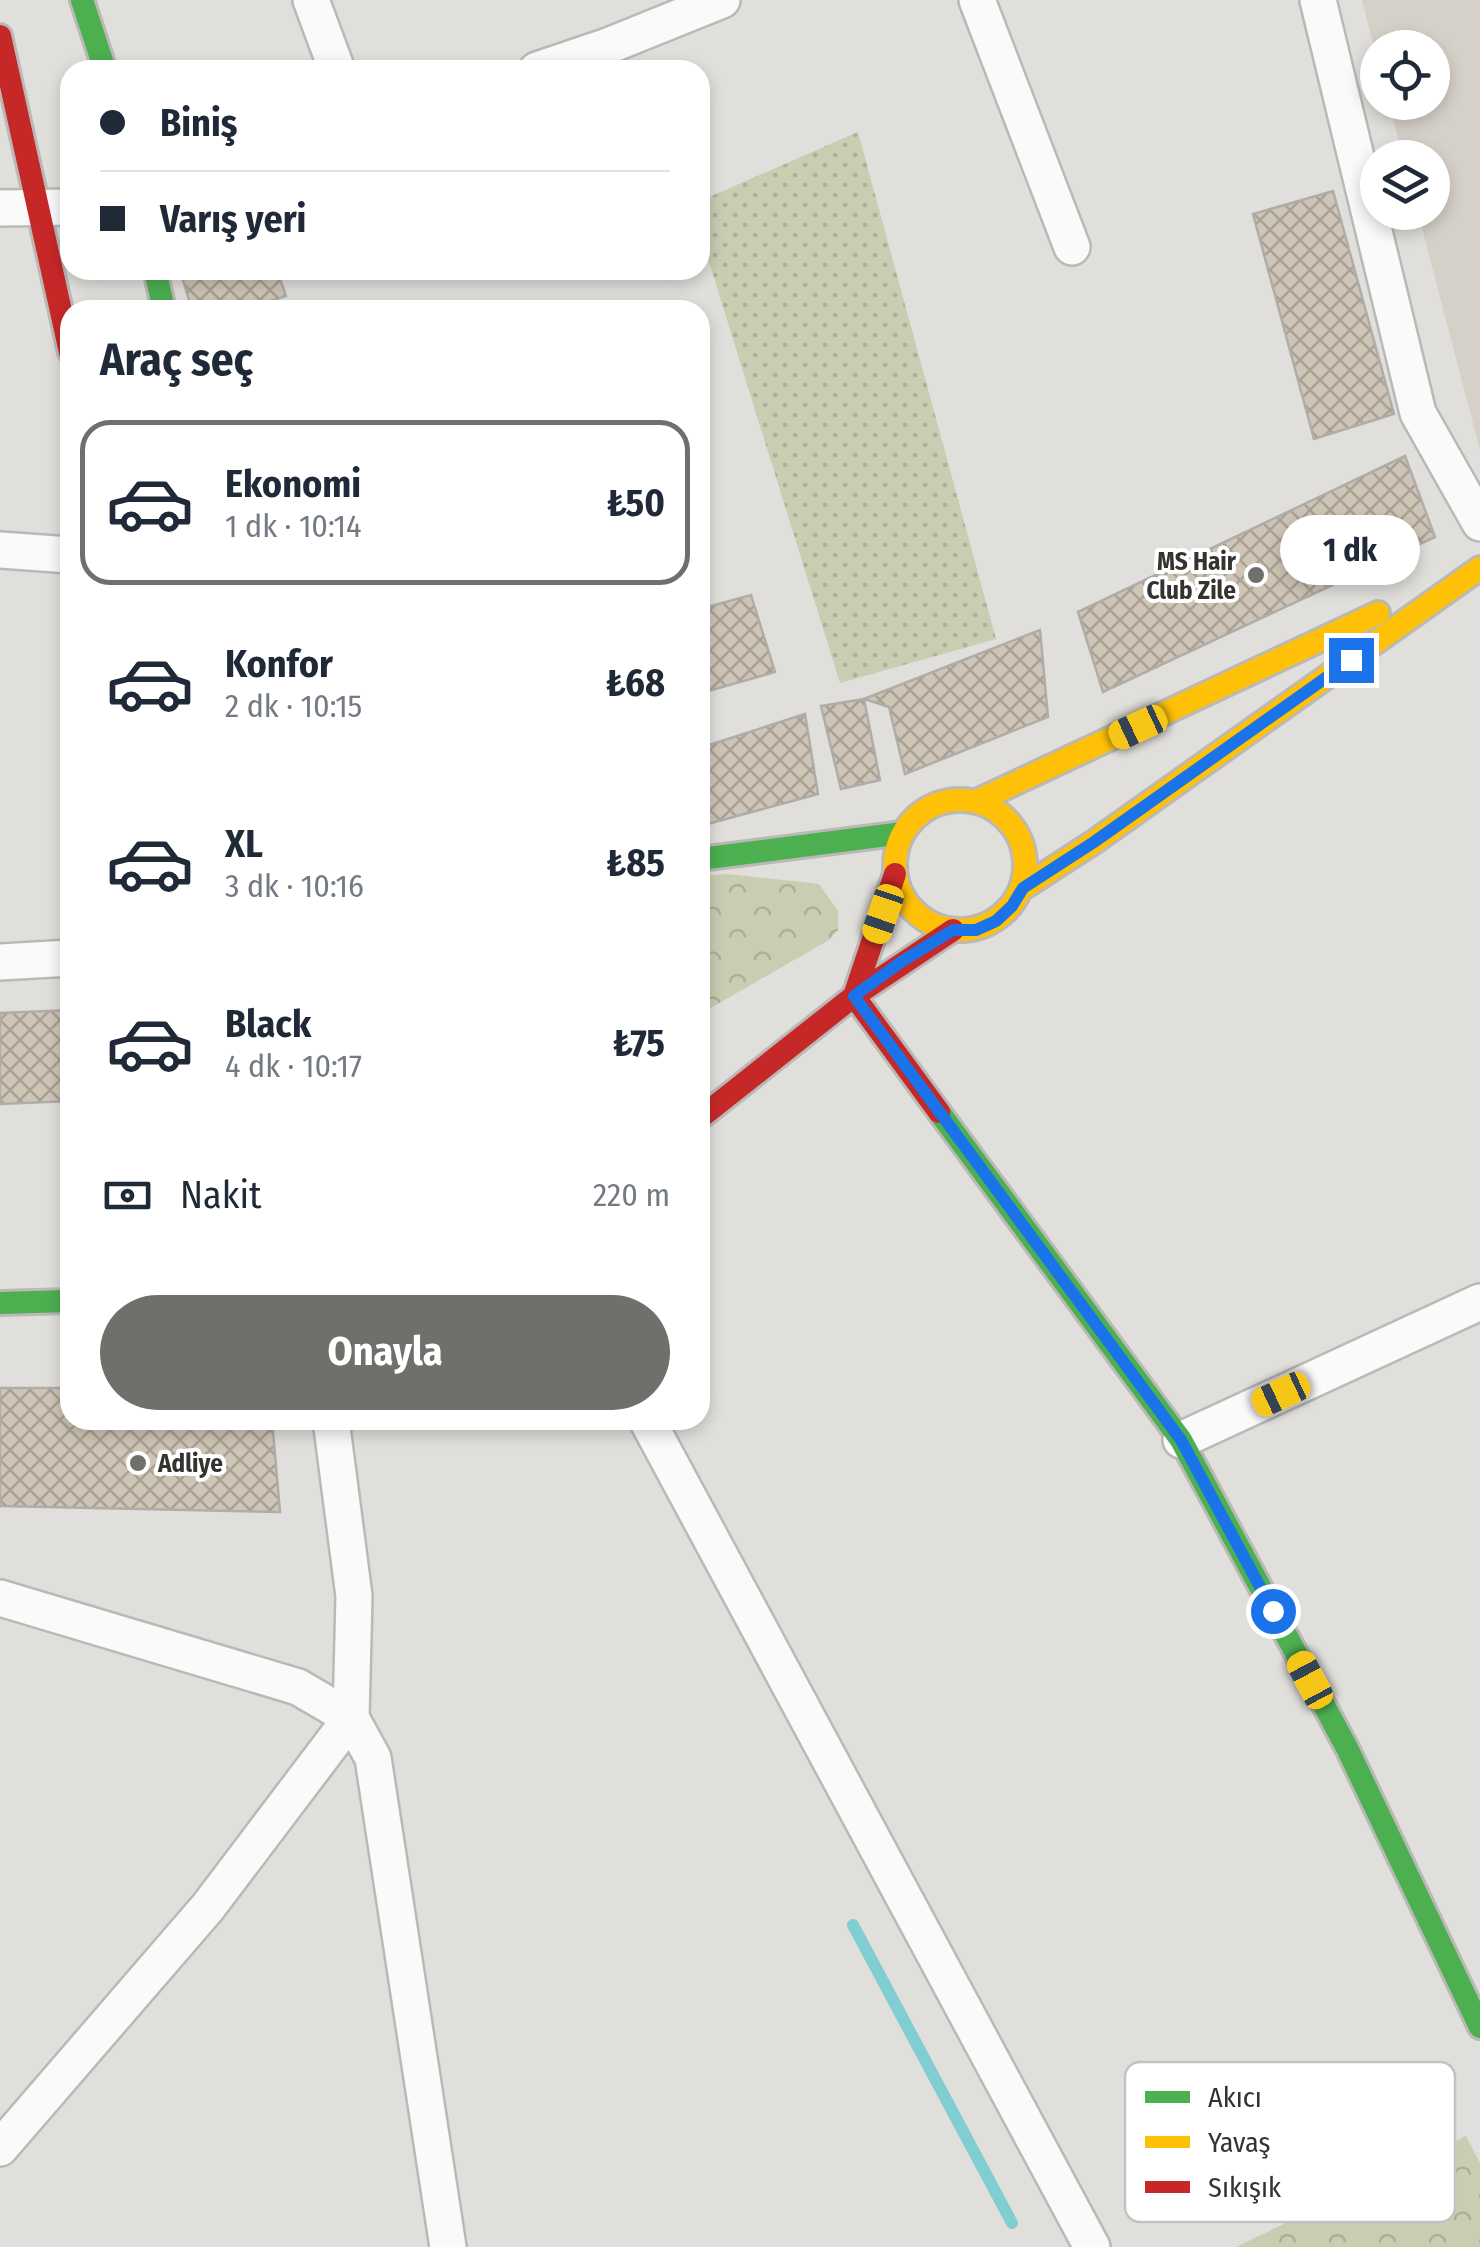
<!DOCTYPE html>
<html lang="tr">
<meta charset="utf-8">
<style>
:root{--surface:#fff;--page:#f2f2f3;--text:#1f2937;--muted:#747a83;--line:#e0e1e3;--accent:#716f6c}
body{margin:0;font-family:"Fira Sans Condensed",sans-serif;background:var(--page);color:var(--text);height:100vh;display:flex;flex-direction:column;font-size:38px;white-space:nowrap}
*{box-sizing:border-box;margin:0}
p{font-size:32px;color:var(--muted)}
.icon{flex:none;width:55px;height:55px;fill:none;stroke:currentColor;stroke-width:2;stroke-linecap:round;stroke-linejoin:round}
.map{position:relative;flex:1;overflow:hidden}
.sheet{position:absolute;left:60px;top:300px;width:650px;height:1130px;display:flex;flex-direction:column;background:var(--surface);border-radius:30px;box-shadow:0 5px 15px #0003}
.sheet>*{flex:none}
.top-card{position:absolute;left:60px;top:60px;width:650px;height:220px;border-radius:30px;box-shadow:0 5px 15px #0003;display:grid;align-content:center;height:220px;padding:0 40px;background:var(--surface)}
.buttons{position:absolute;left:1360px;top:30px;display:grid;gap:20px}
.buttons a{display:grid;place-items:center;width:90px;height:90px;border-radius:50%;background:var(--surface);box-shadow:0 5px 15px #0003;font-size:50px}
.end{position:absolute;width:45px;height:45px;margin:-22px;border:12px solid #1a73e8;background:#fff;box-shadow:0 0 0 5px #fff}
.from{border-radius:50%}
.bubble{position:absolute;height:70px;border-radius:35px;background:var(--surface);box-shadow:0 5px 15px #0003;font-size:32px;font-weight:700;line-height:70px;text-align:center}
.car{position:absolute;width:30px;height:60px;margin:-30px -15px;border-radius:12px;box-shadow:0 0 8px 2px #0007;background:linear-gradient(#f5c518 24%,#345 0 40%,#f5c518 0 76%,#345 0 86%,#f5c518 0)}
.top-card b{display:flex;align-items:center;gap:35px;height:95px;font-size:38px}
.top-card b+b{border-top:2px solid var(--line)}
.top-card i{width:25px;height:25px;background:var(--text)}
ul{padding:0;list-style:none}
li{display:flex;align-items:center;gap:30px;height:165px;margin:0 20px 15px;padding:0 20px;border:5px solid transparent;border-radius:30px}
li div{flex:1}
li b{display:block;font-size:38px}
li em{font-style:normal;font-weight:700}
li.current{border-color:var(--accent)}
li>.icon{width:90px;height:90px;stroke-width:1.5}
h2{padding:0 40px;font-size:45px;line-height:120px}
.pay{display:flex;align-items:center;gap:25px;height:110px;padding:0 40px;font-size:38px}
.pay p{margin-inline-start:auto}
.cta{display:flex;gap:20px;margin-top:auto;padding:20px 40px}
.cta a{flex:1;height:115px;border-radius:60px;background:var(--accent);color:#fff;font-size:40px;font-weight:700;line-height:115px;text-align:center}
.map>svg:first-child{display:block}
.built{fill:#d6d1c8}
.grass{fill:url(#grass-dots)}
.park{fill:url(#park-crowns)}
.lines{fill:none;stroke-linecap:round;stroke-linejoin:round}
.stream{stroke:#80ced1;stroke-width:12}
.building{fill:url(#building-cross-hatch);stroke:#afadaa;stroke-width:2.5}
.street-casing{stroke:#bab9b6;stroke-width:40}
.fast-casing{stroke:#bab9b6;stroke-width:28}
.slow-casing{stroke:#bab9b6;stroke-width:28}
.jam-casing{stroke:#bab9b6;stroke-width:28}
.street{stroke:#fafafa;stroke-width:35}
.fast{stroke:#4caf50;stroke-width:22}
.slow{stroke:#ffc107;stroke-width:22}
.jam{stroke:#c62828;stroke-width:22}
.route{stroke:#1a73e8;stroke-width:12}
.poi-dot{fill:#716f6c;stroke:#fff;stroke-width:4}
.labels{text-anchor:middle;stroke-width:8;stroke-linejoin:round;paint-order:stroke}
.poi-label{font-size:25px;font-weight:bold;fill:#343330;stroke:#fff;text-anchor:end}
.key{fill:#fff;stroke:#c2c2c1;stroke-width:2.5}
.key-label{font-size:28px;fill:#343330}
</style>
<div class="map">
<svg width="1480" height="2247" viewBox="0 0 1480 2247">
<defs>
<pattern id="grass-dots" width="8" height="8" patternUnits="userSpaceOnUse" patternTransform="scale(2.5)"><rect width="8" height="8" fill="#c9cdb2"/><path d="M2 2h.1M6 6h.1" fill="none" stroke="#adb099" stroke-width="1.8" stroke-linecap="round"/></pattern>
<pattern id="park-crowns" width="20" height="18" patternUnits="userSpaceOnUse" patternTransform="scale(2.5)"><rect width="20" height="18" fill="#c9cdb2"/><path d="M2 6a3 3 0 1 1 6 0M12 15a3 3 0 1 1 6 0" fill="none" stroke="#adb099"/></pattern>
<pattern id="building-cross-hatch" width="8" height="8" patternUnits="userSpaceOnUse" patternTransform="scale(2.5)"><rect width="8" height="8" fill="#cfc5b6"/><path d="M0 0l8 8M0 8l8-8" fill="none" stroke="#a9a194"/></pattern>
</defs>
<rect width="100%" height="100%" fill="#e1dfdb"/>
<path class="built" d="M1362,0H1480V450L1418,213L1432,212V158L1403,157L1389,103L1432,102V48H1378L1377,60Z"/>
<path class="grass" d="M858,132L996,639L840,683L700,233V201Z"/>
<g class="park">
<path d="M728,874L819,884L838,911V930L829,940L700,1014V876Z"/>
<path d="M1466,2136L1480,2163V2247H1236Z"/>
</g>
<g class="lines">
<path class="stream" d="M853,1925L1012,2223"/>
</g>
<g class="building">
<path d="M1333,191L1394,414L1314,439L1253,214Z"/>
<path d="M180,270H277L286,296L243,310H192Z"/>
<path d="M1405,456L1435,537L1103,692L1078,612Z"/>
<path d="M751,595L775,672L705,692L700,679V609Z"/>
<path d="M1040,630L1048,717L905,774L889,707L864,699Z"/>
<path d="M864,699L880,780L841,789L821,706Z"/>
<path d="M805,714L818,794L700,826V748Z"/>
<path d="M70,1010V1101L0,1104V1013Z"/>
<path d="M0,1388H70V1420H272L280,1512L0,1506Z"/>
</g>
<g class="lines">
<g class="street-casing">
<g id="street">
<path d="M311,0L337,70"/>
<path d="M977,0L1072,247"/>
<path d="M1318,0L1418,413L1480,523"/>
<path d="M537,70L608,46L722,0"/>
<path d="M0,208L70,207"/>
<path d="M0,550L70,555"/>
<path d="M0,962L70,958"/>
<path d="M331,1420L354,1596L351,1718L373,1758L448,2247"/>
<path d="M647,1420L1092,2247"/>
<path d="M1181,1440L1480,1302"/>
<path d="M0,1598L298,1687L351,1718"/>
<path d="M0,2148L208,1907L351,1718"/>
</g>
</g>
<g class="fast-casing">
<g id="fast">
<path d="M82,0L105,70"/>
<path d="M155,270L164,310"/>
<path d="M700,859L903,833"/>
<path d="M939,1112L1181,1440L1347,1748L1480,2027"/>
<path d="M0,1303L70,1301"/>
</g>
</g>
<g class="slow-casing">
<g id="slow">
<circle cx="960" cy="865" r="65"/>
<path d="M977,801L1378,613"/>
<path d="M1023,888L1094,842L1480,568"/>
</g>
</g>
<g class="jam-casing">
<g id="jam">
<path d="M0,36L70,352"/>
<path d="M895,874L854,996L953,930"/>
<path d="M700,1118L854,996L939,1112"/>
</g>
</g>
<use href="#street" class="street"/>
<use href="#fast" class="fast"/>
<use href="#slow" class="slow"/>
<use href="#jam" class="jam"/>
</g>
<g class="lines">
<path class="route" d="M1273,1611L1181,1440L854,996L901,962L953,930H976L996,921L1012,906L1023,888L1094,842L1351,660"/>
</g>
<g class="poi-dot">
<circle cx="1256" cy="575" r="10"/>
<circle cx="138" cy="1463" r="10"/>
</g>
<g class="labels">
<g class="poi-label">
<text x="1236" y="570">MS Hair<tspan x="1236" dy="29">Club Zile</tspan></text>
<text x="158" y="1472" text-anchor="start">Adliye</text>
</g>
</g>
<rect x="1125" y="2062" width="330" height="160" rx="15" class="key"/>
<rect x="1145" y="2091" width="45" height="12" fill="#4caf50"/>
<rect x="1145" y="2136" width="45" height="12" fill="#ffc107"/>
<rect x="1145" y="2181" width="45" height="12" fill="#c62828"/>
<g class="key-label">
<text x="1208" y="2107">Akıcı</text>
<text x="1208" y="2152">Yavaş</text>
<text x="1208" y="2197">Sıkışık</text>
</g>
</svg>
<div class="buttons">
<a><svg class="icon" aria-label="locate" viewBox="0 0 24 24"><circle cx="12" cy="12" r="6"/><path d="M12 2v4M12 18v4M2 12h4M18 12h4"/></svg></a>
<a><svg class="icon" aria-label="layers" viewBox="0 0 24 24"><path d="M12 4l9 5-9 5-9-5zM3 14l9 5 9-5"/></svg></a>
</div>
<i class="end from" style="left:1273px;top:1611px"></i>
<i class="end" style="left:1351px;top:660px"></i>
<div class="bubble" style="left:1280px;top:515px;width:140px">1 dk</div>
<i class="car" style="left:1138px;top:727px;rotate:245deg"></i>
<i class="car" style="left:883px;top:914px;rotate:199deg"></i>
<i class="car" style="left:1281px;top:1394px;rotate:245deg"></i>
<i class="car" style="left:1310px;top:1680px;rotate:332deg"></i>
<div class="top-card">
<b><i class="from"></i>Biniş</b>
<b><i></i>Varış yeri</b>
</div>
<section class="sheet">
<h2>Araç seç</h2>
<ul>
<li class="current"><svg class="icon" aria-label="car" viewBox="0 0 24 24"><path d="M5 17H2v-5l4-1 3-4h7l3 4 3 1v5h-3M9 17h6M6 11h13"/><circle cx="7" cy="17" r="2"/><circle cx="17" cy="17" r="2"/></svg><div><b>Ekonomi</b><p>1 dk · 10:14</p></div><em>₺50</em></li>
<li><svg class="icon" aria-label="car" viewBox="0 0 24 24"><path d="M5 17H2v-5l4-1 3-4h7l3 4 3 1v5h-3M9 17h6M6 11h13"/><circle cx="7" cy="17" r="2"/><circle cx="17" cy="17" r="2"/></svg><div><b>Konfor</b><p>2 dk · 10:15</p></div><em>₺68</em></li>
<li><svg class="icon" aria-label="car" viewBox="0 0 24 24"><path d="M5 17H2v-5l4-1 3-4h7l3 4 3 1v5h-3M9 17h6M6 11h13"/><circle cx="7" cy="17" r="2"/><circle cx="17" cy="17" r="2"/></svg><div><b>XL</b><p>3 dk · 10:16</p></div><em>₺85</em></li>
<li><svg class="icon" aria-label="car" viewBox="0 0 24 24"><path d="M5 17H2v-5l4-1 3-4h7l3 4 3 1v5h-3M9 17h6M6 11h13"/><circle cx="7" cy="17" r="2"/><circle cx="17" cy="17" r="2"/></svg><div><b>Black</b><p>4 dk · 10:17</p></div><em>₺75</em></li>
</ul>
<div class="pay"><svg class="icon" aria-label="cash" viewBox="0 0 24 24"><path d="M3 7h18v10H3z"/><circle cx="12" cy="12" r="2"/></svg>Nakit<p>220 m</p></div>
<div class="cta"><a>Onayla</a></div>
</section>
</div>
